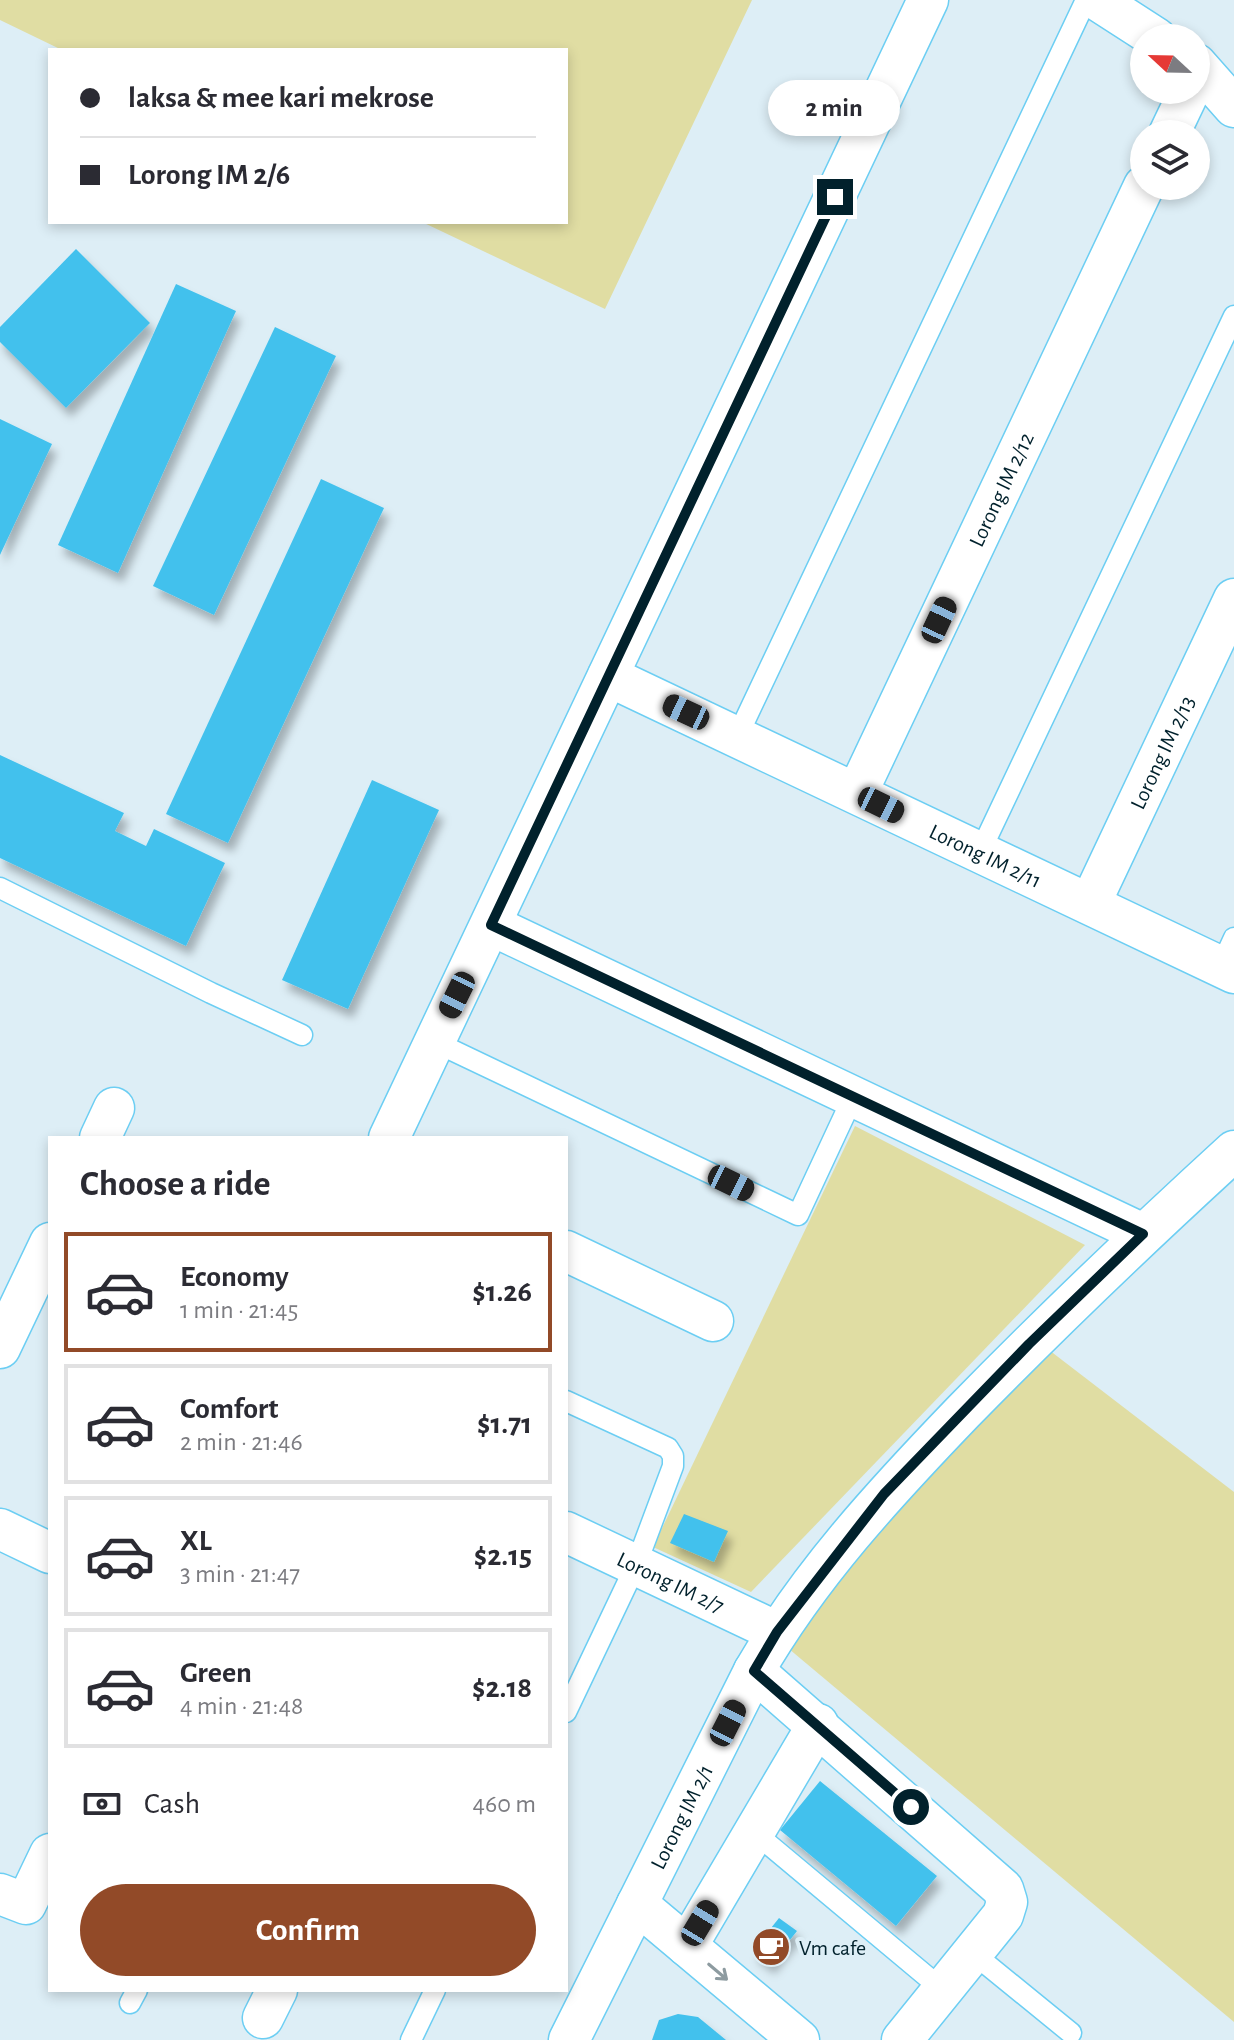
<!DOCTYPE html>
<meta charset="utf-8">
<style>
:root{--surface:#fff;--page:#f2f2f3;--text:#2b2b33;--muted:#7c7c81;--line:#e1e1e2;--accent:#924a28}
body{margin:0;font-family:"Alegreya Sans",sans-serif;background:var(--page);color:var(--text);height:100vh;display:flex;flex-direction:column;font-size:30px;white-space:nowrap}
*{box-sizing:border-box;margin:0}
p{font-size:26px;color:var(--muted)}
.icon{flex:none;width:44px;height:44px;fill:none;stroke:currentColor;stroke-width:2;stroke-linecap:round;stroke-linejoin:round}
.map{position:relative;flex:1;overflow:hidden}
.sheet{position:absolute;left:48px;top:1136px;width:520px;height:856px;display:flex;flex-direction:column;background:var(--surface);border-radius:0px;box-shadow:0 4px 12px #0003}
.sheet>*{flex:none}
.hud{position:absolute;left:48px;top:48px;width:520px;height:176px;border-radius:0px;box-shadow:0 4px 12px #0003;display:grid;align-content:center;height:176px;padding:0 32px;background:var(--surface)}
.needle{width:52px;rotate:292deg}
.tools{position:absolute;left:1130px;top:24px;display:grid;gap:16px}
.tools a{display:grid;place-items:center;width:80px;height:80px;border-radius:50%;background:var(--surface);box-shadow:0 4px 12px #0003;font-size:40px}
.end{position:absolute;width:36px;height:36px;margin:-18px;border:10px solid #01212c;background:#fff;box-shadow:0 0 0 4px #fff}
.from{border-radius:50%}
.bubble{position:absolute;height:56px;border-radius:28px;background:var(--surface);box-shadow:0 4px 12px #0003;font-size:26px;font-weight:700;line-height:56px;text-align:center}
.car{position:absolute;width:24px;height:48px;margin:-24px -12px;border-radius:10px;box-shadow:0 0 6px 2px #0007;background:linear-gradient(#222 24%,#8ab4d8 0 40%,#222 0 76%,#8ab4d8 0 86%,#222 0)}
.hud b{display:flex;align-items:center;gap:28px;height:76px;font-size:30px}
.hud b+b{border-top:2px solid var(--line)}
.hud i{width:20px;height:20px;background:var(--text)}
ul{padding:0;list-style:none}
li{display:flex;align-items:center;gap:24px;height:120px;margin:0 16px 12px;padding:0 16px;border:4px solid var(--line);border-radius:0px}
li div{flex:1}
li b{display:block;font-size:30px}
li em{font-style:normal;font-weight:700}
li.active{border-color:var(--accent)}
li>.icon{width:72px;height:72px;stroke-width:1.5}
h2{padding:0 32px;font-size:36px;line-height:96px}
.pay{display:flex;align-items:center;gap:20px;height:88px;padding:0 32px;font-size:30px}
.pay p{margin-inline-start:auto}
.button{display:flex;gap:16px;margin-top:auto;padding:16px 32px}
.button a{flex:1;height:92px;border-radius:48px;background:var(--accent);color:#fff;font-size:32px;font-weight:700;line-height:92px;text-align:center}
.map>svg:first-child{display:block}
.green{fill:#e0dda3}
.building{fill:#42c1ed;filter:url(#shadow)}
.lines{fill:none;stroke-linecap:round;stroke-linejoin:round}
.lane-casing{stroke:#6ccef3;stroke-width:23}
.street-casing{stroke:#6ccef3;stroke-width:43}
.lane{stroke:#fff;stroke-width:20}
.street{stroke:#fff;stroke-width:40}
.oneway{stroke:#8d9ba0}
.route{stroke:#01212c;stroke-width:10}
.labels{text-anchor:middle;stroke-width:8;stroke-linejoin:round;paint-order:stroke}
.street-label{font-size:22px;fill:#01212c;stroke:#ddeef6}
.poi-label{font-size:22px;fill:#01212c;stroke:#ddeef6;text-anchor:start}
</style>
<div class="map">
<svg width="1234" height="2040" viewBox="0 0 1234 2040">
<defs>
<filter id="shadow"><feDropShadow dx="5" dy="9" stdDeviation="4" flood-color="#0004"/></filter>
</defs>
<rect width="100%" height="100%" fill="#ddeef6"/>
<g class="green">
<path d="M0,0H752L605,309L422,222H566V50H62L0,20Z"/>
<path d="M855,1126L1085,1245L751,1592L653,1547Z"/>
<path d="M1049,1350L1234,1492V2022L770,1633Z"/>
</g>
<g class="building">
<path d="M76,249L150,323L66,408L0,342V327Z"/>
<path d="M176,284L236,311L118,573L58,545Z"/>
<path d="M275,327L336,356L214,615L153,586Z"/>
<path d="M0,419L52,444L0,555Z"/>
<path d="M321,479L384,508L228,843L166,814Z"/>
<path d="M0,755L124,813L115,831L146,846L154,829L225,863L186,946L0,858Z"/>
<path d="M372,780L439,810L348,1009L282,980Z"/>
<path d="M684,1514L728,1531L714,1562L670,1543Z"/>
<path d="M820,1781L937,1876L896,1926L780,1830Z"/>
<path d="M779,1918L797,1931L770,1965L752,1952Z"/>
<path d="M678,2014L698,2017L726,2040H652L659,2020Z"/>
</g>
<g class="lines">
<g class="lane-casing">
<g id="lane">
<path d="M737,737L1086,0"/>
<path d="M980,852L1234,316"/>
<path d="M0,888L211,993L302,1035"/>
<path d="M1221,966L1234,938"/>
<path d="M435,1042L798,1215L853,1097"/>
<path d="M566,1401L668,1448L673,1456V1466L636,1565L566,1712"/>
<path d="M755,1833L943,1990"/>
<path d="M974,1954L1071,2033"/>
<path d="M130,2003L137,1990"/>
<path d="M411,2040L435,1990"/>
</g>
</g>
<g class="street-casing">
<g id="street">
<path d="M1097,0L1156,38"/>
<path d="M1196,64L1234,107"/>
<path d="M1169,134L1190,90"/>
<path id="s1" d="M608,676L1234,973"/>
<path id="s2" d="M857,793L1144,186"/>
<path id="s3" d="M1090,904L1234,599"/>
<path d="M491,925L1143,1234"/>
<path d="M100,1138L114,1108"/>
<path d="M389,1138L928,0"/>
<path d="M566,1251L713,1321"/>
<path d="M0,1348L50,1243"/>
<path d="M0,1529L50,1553"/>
<path id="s4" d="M566,1532L777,1632"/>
<path d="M754,1671L1003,1889L1007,1902L1003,1915L902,2040"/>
<path d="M0,1894L26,1904L50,1854"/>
<path d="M637,1904L799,2040"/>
<path d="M687,1946L818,1724"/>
<path d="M263,2018L277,1990"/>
<path id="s5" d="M569,2040L754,1671C809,1575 886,1492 963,1412C1051,1322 1141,1236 1234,1151"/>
</g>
</g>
<use href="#lane" class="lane"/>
<use href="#street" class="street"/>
</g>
<defs><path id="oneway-shaft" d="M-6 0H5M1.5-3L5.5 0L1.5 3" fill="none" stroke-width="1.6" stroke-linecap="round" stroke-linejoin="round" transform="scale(2)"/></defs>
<use class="oneway" href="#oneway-shaft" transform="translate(718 1972) rotate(40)"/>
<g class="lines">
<path class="route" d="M835,197L491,925L1143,1234L1029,1344L884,1494L777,1632L754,1671L911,1807"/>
</g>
<defs>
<g id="cafe-disc" transform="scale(2)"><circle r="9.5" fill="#924a28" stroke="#ddeef6"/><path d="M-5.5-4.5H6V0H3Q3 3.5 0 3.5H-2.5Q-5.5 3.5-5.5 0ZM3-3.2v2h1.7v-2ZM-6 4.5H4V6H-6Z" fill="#fff"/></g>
</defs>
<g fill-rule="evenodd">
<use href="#cafe-disc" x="771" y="1947"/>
</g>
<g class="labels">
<g class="street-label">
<text dy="8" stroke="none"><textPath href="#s2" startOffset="336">Lorong IM 2/12</textPath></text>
<text dy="8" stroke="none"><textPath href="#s3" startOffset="168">Lorong IM 2/13</textPath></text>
<text dy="8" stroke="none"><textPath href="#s1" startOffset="418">Lorong IM 2/11</textPath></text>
<text dy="8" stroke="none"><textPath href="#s4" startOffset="116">Lorong IM 2/7</textPath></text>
<text dy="8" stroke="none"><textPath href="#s5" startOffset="250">Lorong IM 2/1</textPath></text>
</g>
<g class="poi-label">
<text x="799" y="1955">Vm cafe</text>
</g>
</g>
</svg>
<div class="tools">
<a><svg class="needle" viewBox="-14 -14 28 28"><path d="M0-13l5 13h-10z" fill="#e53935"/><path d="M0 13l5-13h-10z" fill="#7c7c81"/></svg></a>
<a><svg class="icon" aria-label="layers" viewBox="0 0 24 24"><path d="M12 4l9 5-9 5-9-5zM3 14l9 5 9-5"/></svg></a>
</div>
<i class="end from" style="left:911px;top:1807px"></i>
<i class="end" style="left:835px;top:197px"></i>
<div class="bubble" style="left:768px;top:80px;width:132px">2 min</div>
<i class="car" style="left:939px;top:620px;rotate:25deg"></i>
<i class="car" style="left:686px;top:712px;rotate:295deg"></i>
<i class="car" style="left:881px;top:805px;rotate:116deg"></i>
<i class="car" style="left:457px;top:995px;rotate:206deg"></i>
<i class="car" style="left:731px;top:1183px;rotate:116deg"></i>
<i class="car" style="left:728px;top:1723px;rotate:27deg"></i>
<i class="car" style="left:700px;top:1923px;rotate:31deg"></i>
<div class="hud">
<b><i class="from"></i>laksa &amp; mee kari mekrose</b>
<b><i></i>Lorong IM 2/6</b>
</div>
<section class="sheet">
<h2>Choose a ride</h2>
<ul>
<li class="active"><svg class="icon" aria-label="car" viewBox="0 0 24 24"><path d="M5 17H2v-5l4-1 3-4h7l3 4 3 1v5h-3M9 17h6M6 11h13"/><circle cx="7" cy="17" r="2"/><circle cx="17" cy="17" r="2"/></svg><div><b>Economy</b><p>1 min · 21:45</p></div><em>$1.26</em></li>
<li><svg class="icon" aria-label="car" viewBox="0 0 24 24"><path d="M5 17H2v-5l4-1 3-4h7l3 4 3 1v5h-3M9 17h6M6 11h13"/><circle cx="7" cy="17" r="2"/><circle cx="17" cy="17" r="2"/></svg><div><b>Comfort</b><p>2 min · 21:46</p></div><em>$1.71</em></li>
<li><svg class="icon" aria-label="car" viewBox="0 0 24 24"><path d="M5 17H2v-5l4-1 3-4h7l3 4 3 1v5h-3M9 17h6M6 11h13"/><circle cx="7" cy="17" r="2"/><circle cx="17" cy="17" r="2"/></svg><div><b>XL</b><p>3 min · 21:47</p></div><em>$2.15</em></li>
<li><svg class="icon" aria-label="car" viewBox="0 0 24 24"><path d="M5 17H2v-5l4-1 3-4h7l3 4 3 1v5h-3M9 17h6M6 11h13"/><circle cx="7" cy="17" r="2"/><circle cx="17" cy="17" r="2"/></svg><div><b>Green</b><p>4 min · 21:48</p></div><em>$2.18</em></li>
</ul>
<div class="pay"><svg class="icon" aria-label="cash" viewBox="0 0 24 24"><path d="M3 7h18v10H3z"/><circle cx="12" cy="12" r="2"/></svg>Cash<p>460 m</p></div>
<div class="button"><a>Confirm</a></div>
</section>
</div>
